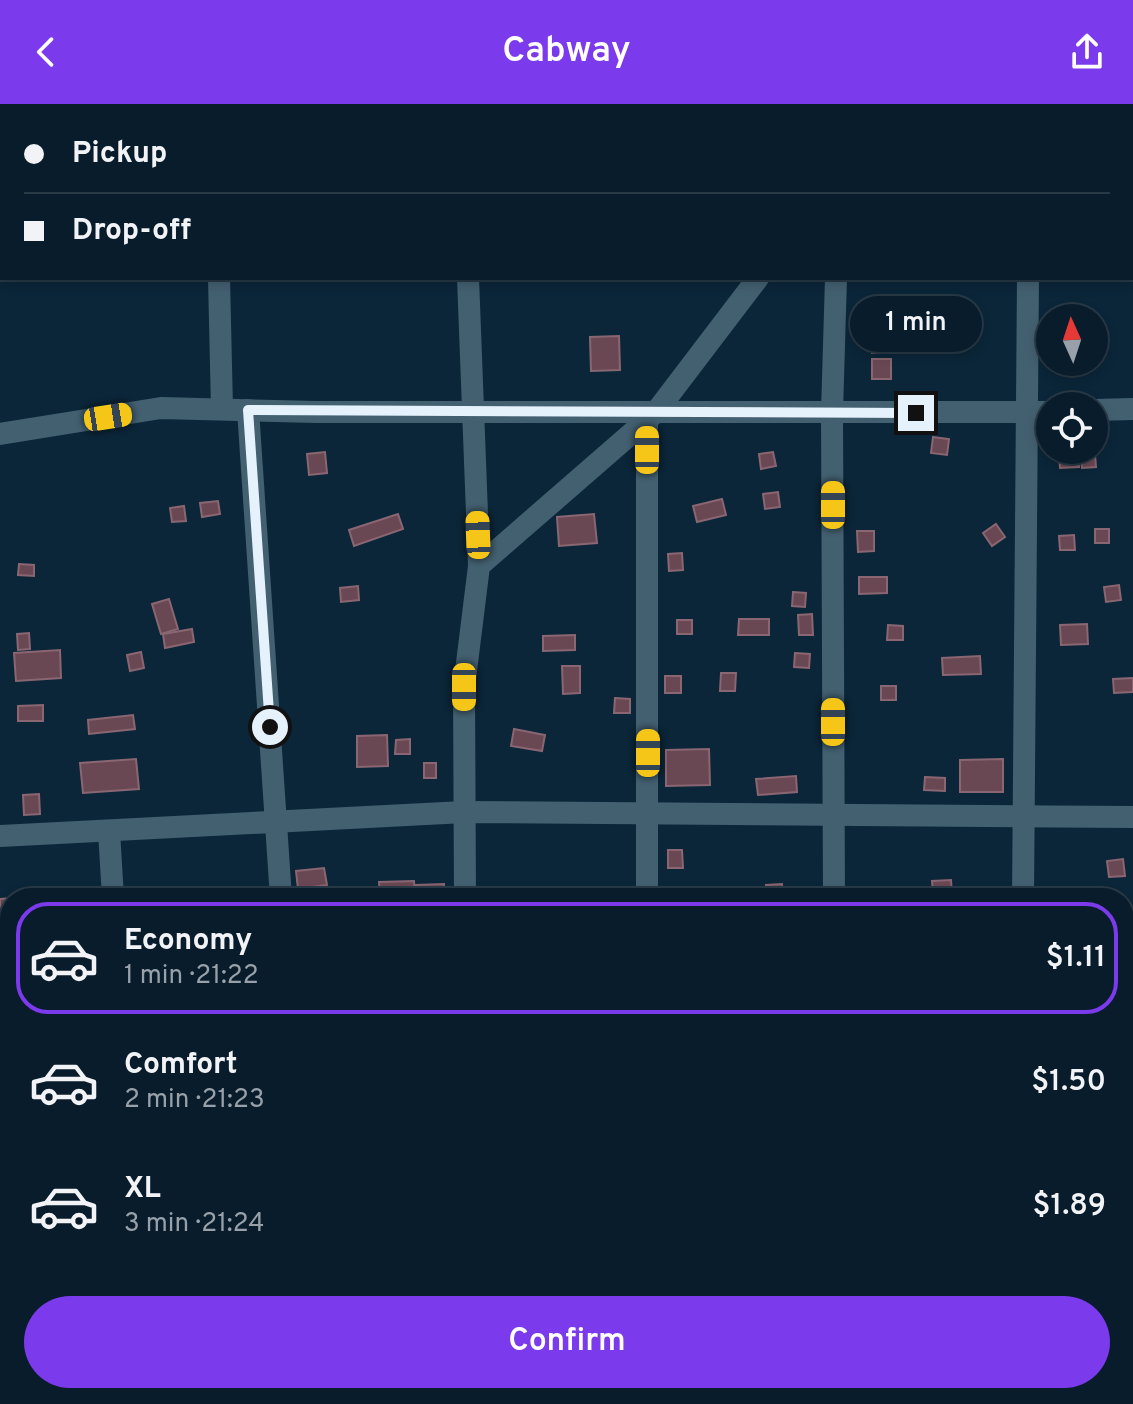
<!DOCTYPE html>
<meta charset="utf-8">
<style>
:root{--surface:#081c2b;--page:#162937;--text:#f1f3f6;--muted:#98a1a9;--line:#293a47;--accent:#7c3aed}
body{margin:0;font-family:Overpass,sans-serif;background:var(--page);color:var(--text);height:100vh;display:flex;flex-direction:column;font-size:30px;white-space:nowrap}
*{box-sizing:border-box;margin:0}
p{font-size:26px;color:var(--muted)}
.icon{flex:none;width:44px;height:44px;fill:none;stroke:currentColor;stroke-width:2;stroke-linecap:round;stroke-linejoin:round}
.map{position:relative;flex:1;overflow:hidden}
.drawer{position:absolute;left:0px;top:784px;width:1134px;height:516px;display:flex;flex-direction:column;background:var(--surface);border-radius:32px 32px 0 0;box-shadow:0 4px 12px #0003,0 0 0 2px var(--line)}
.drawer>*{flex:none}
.top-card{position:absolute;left:0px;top:0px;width:1134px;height:176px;box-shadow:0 4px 12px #0003,0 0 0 2px var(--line);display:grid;align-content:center;height:176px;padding:0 24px;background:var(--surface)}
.needle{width:52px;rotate:357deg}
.controls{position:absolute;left:1036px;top:200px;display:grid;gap:16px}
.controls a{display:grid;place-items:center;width:72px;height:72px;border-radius:50%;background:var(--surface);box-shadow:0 4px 12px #0003,0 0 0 2px var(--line);font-size:40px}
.end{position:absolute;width:36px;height:36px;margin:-18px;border:10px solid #e5f2fc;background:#111;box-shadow:0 0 0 4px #111}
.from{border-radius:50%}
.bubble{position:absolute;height:56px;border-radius:28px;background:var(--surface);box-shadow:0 4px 12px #0003,0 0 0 2px var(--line);font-size:26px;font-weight:600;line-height:56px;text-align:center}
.car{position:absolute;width:24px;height:48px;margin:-24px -12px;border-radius:10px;box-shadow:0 0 6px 2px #0007;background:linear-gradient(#f5c518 24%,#345 0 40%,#f5c518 0 76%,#345 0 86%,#f5c518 0)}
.top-card b{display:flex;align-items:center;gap:28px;height:76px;font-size:30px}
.top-card b+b{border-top:2px solid var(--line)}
.top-card i{width:20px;height:20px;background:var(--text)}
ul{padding:14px 0 0;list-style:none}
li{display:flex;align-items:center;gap:24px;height:112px;margin:0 16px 12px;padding:0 8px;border:4px solid transparent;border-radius:32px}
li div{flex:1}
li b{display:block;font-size:30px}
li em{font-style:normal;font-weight:600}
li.active{border-color:var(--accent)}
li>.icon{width:72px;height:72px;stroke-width:1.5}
.action{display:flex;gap:16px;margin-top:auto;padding:16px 24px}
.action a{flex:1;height:92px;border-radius:48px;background:var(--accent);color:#fff;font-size:32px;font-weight:600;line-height:92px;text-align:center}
header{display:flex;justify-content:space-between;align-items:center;height:104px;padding:0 24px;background:var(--accent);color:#fff;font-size:36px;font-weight:600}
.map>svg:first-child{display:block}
.building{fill:#6a4853;stroke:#896671;stroke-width:2}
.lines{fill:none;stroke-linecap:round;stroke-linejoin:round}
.minor{stroke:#436071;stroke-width:22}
.tertiary{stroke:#436071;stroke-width:22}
.route{stroke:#e5f2fc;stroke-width:10}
</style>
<header><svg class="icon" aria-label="back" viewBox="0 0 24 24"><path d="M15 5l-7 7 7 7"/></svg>Cabway<svg class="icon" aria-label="share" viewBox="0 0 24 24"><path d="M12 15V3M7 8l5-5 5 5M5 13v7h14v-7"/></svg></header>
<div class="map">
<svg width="1133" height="1300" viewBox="0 0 1133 1300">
<rect width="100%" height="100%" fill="#0b2639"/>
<g class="building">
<path d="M619,232L620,266L591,267L590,233Z"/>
<rect x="872" y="234" width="13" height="15"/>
<rect x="872" y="255" width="19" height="20"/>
<path d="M933,333L949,335L947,351L931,349Z"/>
<path d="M1094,337L1096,363L1082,364L1080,346H1094Z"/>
<path d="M325,348L327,369L309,371L307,350Z"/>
<path d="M773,348L776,362L761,365L759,350Z"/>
<path d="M1077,348L1079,363L1060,364L1059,350Z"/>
<path d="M778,388L780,403L765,405L763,390Z"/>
<path d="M722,395L726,411L697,418L693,402Z"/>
<path d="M218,397L220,410L202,413L200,399Z"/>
<path d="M184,402L186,417L172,418L170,404Z"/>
<path d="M398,410L403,425L354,442L349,426Z"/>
<path d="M594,410L597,439L559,442L557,413Z"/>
<path d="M996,420L1005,433L992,442L983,429Z"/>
<rect x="1095" y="425" width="14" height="14"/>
<path d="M857,427H874V447L858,448Z"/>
<path d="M1074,431L1075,446H1060L1059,432Z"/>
<path d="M682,449L683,466L669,467L668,450Z"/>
<path d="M19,460L34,461V472L18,471Z"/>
<path d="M859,473H887V489L859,490Z"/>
<path d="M1119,481L1121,496L1106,498L1104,483Z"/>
<path d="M358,482L359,496L341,498L340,484Z"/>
<path d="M793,488L806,489L805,503L792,502Z"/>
<path d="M169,495L178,525L161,530L152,500Z"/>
<path d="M812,510L813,531H799L798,511Z"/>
<path d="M739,515H769V531H738Z"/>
<rect x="677" y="516" width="15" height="14"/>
<path d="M1087,520L1088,540L1061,541L1060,521Z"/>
<path d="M888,521L903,522V536H887Z"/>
<path d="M192,525L194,538L165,544L163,530Z"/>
<path d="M29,529L30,545L18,546L17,530Z"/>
<path d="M575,531V546L543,547V532Z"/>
<path d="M60,546L61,574L16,577L14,549Z"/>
<path d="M141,548L144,564L130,567L127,551Z"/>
<path d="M795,549L810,550L809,564L794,563Z"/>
<path d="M980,552L981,570L943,571L942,554Z"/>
<path d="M562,562H580V589L563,590Z"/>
<path d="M721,569H736L735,587H720Z"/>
<rect x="665" y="572" width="16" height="17"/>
<path d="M1133,574V588L1114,589L1113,575Z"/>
<rect x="881" y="582" width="15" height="14"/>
<path d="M615,594L630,595V609H614Z"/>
<path d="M43,601V617H18V602Z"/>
<path d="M133,611L135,625L89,630L88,616Z"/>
<path d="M514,625L545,631L542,647L511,642Z"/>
<path d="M387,631L388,662L357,663V632Z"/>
<path d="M410,635V650H395L396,636Z"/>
<path d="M709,645L710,681L666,682V646Z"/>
<path d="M136,655L139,685L83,689L80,659Z"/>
<path d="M1003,655V688H960V656Z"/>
<rect x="424" y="659" width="12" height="15"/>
<path d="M796,672L797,688L758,691L756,675Z"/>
<path d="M925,673L945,674V687L924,686Z"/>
<path d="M39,690L40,710L24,711L23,691Z"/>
<path d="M668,746H682L683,764H668Z"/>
<path d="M1123,755L1125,772L1109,773L1107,757Z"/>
<path d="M324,764L327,781L298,785L296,767Z"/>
<path d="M951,776L952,790L933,791L932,777Z"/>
<path d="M414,777L415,793L380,794L379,778Z"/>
<path d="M444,780V794H417L416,781Z"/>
<path d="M782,780L783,794H767L766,781Z"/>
<path d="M1001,786V794H956V787Z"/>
<path d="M38,792L10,794V828L0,829V795Z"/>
<path d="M1133,971V992L1124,985Z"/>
<rect x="1126" y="1017" width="7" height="15"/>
<path d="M10,1034V1051L2,1052L0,1035Z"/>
<path d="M1124,1125L1133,1126L1132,1141L1124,1140Z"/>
<path d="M10,1225V1238L0,1239V1226Z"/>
<path d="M10,1273V1289L0,1290V1274Z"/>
<path d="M31,1290H54L56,1298L33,1300Z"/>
<path d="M621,1290H656L657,1300H621Z"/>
<path d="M944,1292L964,1294L963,1300H943Z"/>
</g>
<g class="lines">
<g class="minor">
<path d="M214,0V2"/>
<path d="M462,0V2"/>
<path d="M841,2V0"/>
<path d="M866,2L867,0"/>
<path d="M219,174L222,305"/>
<path d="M468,174L479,462"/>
<path d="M248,306L281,794"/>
<path d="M1094,306L1133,305"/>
<path d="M647,316V794"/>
<path d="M0,330L161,304L316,308H1050"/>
<path d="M109,727L113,794"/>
<path d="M0,732L464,708L1133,713"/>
<path d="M465,794L464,583L479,462L656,308L758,174"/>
<path d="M834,794L832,308L836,174"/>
<path d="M0,1151L10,1150"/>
<path d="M1124,1171L1133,1172"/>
<path d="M141,1290L142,1300"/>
<path d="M311,1290L312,1300"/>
<path d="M476,1290V1300"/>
<path d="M835,1290V1300"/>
</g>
<g class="tertiary">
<path d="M1029,2V0"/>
<path d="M1023,794L1028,174"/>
<path d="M1019,1300V1290"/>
</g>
</g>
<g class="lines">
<path class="route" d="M270,623L248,306L916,309"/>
</g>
</svg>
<div class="controls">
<a><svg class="needle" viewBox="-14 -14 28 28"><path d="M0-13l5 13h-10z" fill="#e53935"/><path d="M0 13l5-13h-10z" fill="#98a1a9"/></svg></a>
<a><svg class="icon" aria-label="locate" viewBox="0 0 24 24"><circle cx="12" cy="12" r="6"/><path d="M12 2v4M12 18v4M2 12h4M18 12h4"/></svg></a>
</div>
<i class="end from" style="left:270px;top:623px"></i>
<i class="end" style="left:916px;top:309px"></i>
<div class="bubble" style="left:850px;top:192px;width:132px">1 min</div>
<i class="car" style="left:108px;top:313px;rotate:81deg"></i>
<i class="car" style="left:647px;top:346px;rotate:0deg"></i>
<i class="car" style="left:833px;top:401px;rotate:0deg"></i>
<i class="car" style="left:478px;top:431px;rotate:358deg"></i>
<i class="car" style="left:464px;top:583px;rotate:180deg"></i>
<i class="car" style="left:833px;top:618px;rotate:0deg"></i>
<i class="car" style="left:648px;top:649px;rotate:0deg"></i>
<div class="top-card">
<b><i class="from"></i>Pickup</b>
<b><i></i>Drop-off</b>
</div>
<section class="drawer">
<ul>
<li class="active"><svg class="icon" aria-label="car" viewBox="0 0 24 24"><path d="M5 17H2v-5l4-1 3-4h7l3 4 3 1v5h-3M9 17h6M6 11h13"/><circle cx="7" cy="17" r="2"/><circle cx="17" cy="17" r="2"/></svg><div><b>Economy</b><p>1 min · 21:22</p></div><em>$1.11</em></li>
<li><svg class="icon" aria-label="car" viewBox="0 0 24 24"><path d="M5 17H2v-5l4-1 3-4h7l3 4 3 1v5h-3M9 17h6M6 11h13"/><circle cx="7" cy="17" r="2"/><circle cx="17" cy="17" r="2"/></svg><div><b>Comfort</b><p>2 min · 21:23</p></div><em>$1.50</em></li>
<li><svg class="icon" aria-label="car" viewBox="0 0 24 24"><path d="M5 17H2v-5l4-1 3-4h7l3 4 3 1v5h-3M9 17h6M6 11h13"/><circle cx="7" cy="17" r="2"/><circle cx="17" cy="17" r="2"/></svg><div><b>XL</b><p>3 min · 21:24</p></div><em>$1.89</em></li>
</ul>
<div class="action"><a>Confirm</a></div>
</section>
</div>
